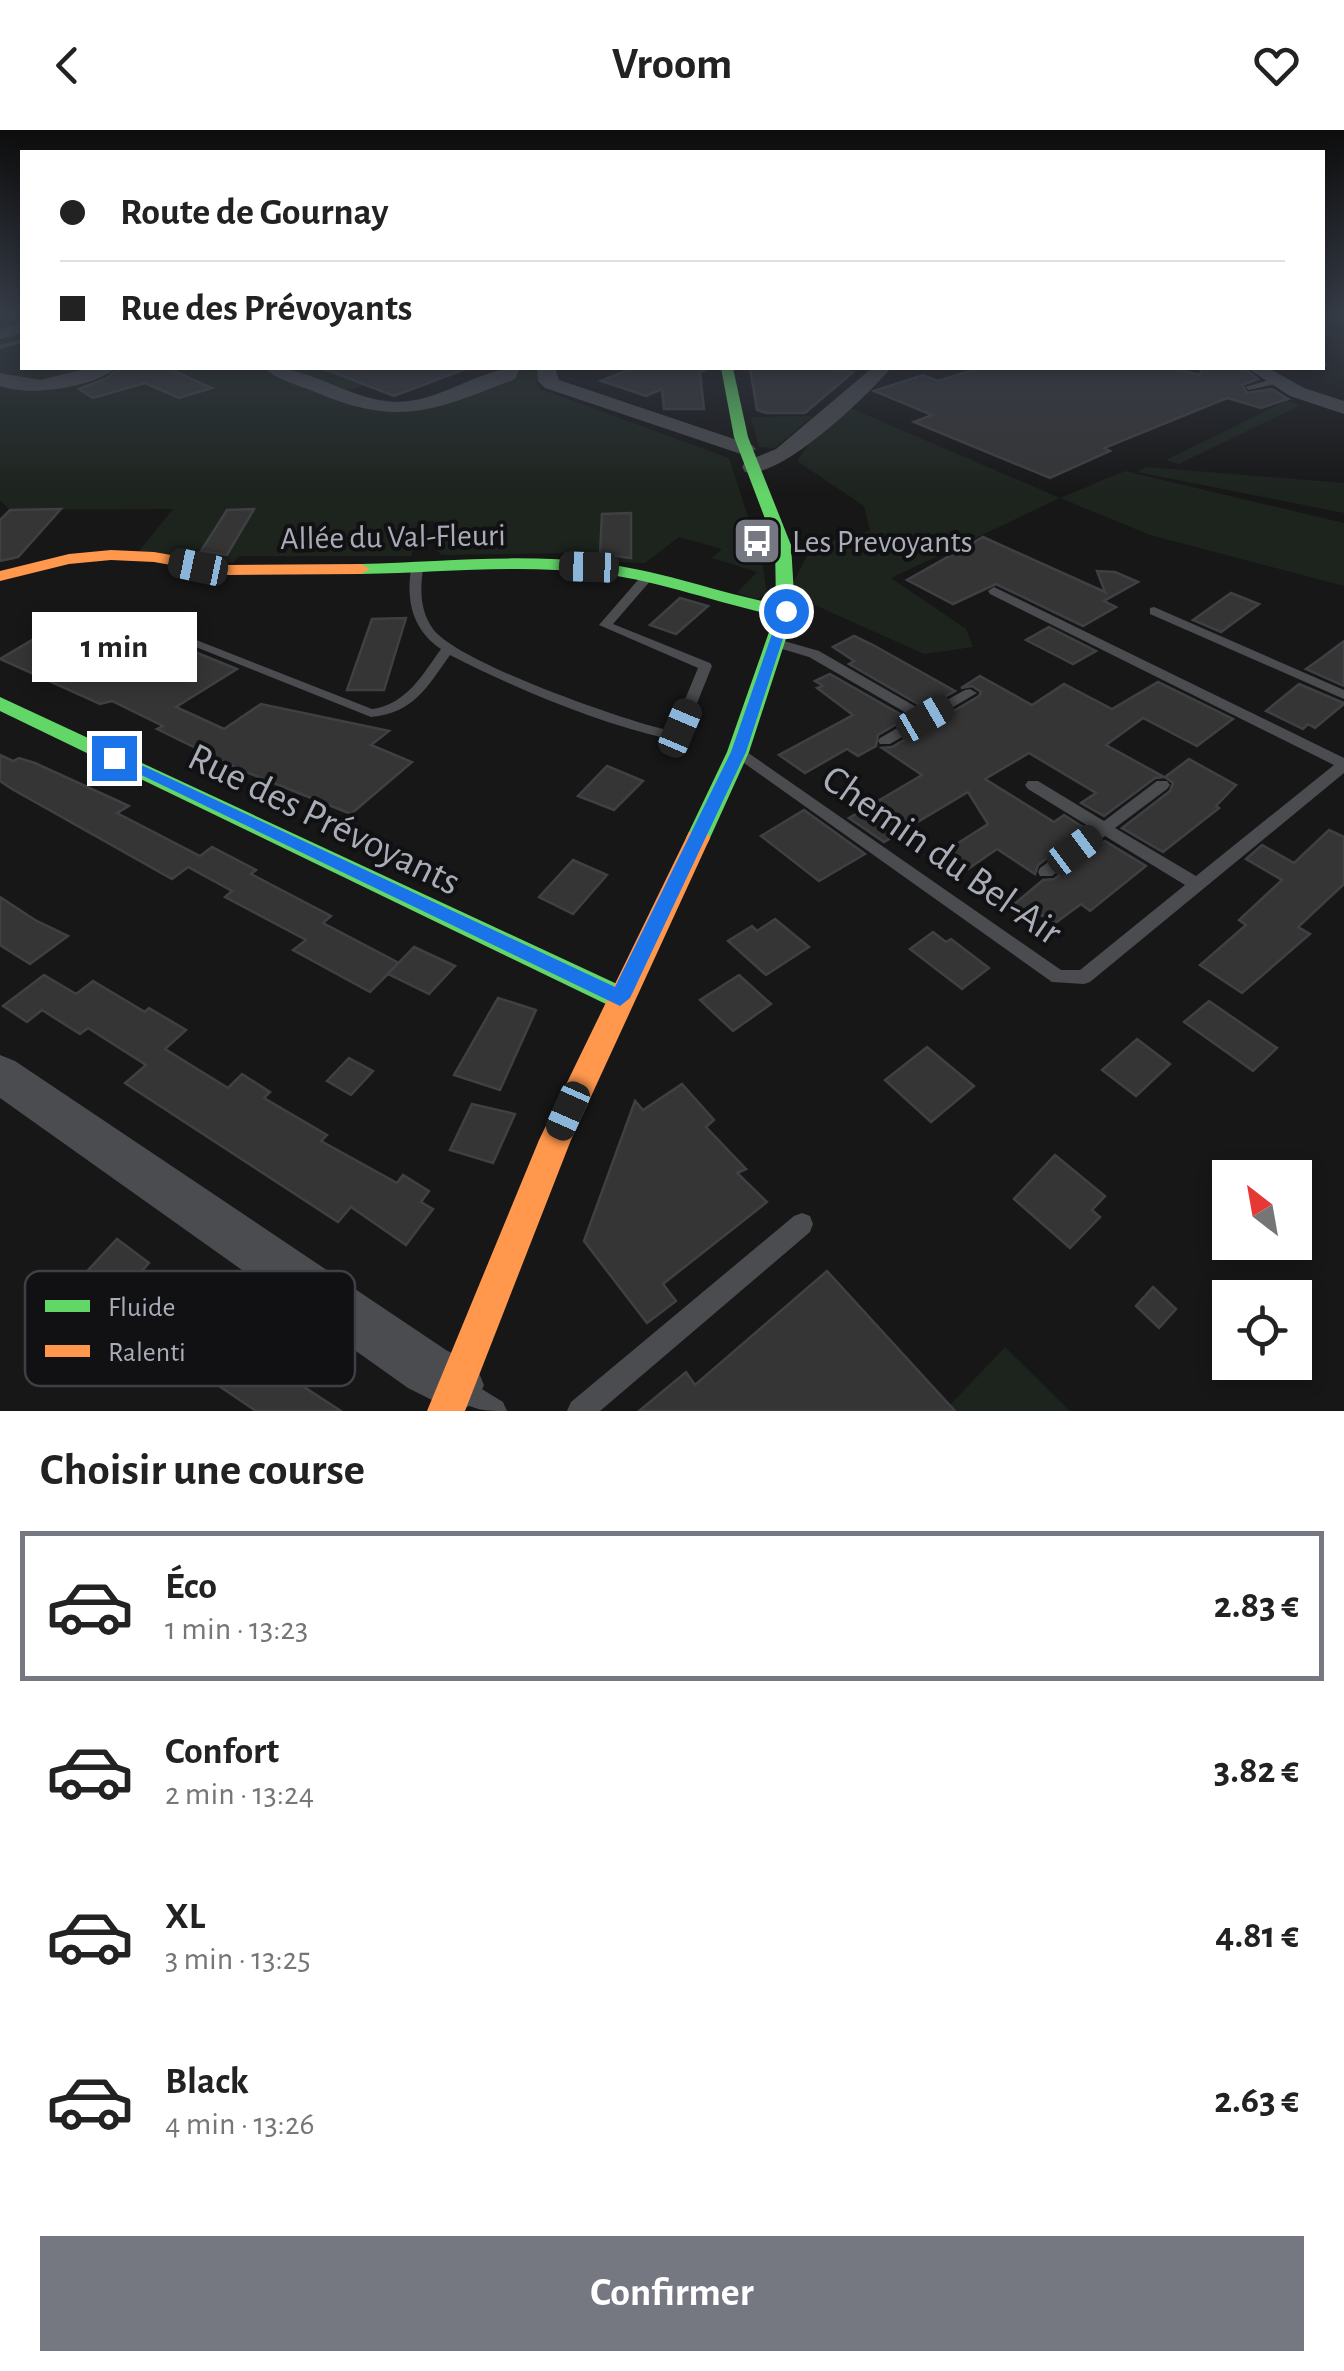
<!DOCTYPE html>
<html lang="fr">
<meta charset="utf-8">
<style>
:root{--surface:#fff;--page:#f6f6f6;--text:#222;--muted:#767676;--line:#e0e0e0;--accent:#757880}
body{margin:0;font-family:"Alegreya Sans",sans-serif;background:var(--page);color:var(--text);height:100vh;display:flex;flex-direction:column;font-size:38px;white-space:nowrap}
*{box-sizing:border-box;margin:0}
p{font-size:32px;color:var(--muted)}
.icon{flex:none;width:55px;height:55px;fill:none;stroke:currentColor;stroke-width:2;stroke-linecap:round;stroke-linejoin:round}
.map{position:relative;height:1281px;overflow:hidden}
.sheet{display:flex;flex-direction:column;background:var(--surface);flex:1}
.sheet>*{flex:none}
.banner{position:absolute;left:20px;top:20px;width:1305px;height:220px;border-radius:0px;box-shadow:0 5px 15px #0003;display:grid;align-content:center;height:220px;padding:0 40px;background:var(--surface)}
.needle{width:65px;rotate:329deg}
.tools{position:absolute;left:1212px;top:1030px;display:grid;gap:20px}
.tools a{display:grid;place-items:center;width:100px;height:100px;border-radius:0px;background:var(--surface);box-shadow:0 5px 15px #0003;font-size:50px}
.end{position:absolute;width:45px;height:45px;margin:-22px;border:12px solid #1a73e8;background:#fff;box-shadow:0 0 0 5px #fff}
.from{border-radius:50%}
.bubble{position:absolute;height:70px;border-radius:0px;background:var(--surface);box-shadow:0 5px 15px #0003;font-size:32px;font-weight:600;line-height:70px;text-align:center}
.car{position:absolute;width:30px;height:60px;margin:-30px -15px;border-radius:12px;box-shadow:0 0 8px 2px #0007;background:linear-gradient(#222 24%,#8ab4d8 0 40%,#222 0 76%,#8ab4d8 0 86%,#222 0)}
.banner b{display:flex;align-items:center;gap:35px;height:95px;font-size:38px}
.banner b+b{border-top:2px solid var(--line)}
.banner i{width:25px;height:25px;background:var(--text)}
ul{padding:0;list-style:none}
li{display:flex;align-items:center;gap:30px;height:150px;margin:0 20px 15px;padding:0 20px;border:5px solid transparent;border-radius:0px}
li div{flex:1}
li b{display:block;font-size:38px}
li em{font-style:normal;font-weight:600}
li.current{border-color:var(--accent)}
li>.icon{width:90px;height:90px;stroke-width:1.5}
h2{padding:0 40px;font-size:45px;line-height:120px}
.primary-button{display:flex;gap:20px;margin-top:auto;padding:20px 40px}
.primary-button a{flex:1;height:115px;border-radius:0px;background:var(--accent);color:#fff;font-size:40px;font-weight:600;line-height:115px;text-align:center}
header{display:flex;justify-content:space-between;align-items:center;height:130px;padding:0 40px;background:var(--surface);font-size:45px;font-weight:600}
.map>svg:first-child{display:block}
.green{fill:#1d241e}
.building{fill:#353536;stroke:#3f4043;stroke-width:2.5}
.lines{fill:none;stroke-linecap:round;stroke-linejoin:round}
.lane{fill:#4b4c50;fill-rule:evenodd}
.street{fill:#4b4c50;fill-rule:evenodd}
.fast{fill:#63d668;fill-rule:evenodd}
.slow{fill:#ff974d;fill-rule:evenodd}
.route{fill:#1a73e8}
.labels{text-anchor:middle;stroke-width:8;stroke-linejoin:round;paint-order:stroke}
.far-street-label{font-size:32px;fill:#a8adb8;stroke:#111113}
.far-poi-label{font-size:32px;fill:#a8adb8;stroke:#111113;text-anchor:start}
.street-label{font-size:40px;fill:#a8adb8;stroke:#111113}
.key{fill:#111113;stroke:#3e4045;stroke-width:2.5}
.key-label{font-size:28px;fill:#a8adb8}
</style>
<header><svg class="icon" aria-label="back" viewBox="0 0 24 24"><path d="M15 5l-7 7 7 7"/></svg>Vroom<svg class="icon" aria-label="heart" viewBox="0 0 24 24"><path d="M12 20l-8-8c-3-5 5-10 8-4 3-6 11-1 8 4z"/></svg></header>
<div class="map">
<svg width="1344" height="1281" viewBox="0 0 1344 1281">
<rect width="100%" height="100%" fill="#171717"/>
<g class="green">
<path d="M0,184H22V238H413L332,266L411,272L515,246L521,238L539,242L536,254L540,259L729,328L762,430L767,464L756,469L737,463L757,442L712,428L722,419L679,407L645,433L574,431L573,423L442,425L435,419L438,409L449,403L451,396L429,391L410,400L416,410L411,426H239L233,433L139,421L173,379L10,380L0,370Z"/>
<path d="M1286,271L1301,275L1179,334L1166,330Z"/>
<path d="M848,277L1060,368L1125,341L1344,393V456L1150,405L1060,368L891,448L966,499L973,517L924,524L788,463L806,428L807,417L870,401L864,376L797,331L809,314Z"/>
<path d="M813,286L775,318L759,317L751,287Z"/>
<path d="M1147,337L1344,353V383L1137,342Z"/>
<path d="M1005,1217L1070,1281H955L950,1275Z"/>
</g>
<g class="building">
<path d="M119,238H175L176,242L212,258L179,268L145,253L93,268L79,259L107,248Z"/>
<path d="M468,238L394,266L324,239V238Z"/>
<path d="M633,238H709L700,242L704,279H664L662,259L646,266L601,251Z"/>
<path d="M750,238H827L853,242L805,283H766L757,280Z"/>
<path d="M979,238H1173L1200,245L1202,238H1244L1258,249L1242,255L1247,263L1272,259L1288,269L1261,278L1227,268L1104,318L1110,321L1050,348L914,292L932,285L874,261L923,245L938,251Z"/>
<path d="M61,379L18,427L0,431V390L10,380Z"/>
<path d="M254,379L227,425L201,421L227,380Z"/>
<path d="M631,383V428L600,424L602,384Z"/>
<path d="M983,407L1105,462L1097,441L1115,442L1138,452L1104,471L1116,477L1083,496L996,454L953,474L907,450Z"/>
<path d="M1231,463L1259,474L1221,502L1193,490Z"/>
<path d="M680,468L708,476L676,504L650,495Z"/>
<path d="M406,488L384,560H347L372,489Z"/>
<path d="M1049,497L1096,521L1073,534L1026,510Z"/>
<path d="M148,503L237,539L176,577L224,599L261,574L389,601L371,615L412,632L351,684L241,640L157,599L163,596L112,571L100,574L0,529L39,506L52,511L57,508L104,528Z"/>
<path d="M854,506L873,515L955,561L925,578L849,534L854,531L833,517Z"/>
<path d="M1344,511V556L1306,539L1320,529Z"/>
<path d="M830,544L907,588L878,605L876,616L858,626L847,619L805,643L779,625L853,585L817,558L823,556L815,551Z"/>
<path d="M980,546L1032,575L1064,554L1112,579L1158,552L1233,589L1197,616L1143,588L1106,615L1164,647L1155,648L1104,686L1081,673L1096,663L1029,623L985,649L1054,692L1064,685L1086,699L1038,735L1035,744L997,719L968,739L944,722L988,694L968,662L884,712L849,688L922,645L882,618L892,617L979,566L981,562L972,556L961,558Z"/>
<path d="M1299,554L1344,573V574L1315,598L1308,594L1303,599L1266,581Z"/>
<path d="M0,625L13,631L19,628L35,633L129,676L117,683L200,726L212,717L256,740L251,744L331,786L323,793L399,833L370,862L293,820L306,810L225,767L232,761L188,737L172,749L12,659L0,651Z"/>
<path d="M1189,629L1236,655L1216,676L1219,678L1163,722L1122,698L1170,661L1173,653L1165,647Z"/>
<path d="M607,636L643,651L614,680L578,666Z"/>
<path d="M804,680L865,724L819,751L761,706Z"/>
<path d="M1329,700L1344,707V754L1298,797L1310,804L1242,863L1200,835L1246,795L1239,790L1282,750L1246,729L1262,715L1294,733Z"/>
<path d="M1105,711L1146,736L1090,781L1081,774L1054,794L1038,783L1030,790L1012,776L1043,750L1054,749Z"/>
<path d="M573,730L607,745L573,784L539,767Z"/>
<path d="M0,767L35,790L68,806L30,834L0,815Z"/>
<path d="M775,789L809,817L766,845L728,811L752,796L757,801Z"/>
<path d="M933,802L946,812L951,809L989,838L962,859L910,819Z"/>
<path d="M414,817L455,836L429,864L388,844Z"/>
<path d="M44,845L76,864L93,851L145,882L149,878L186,900L165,919L228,958L242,944L270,962L264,968L327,1005L321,1011L397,1053L403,1045L429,1061L421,1072L433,1079L406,1115L351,1077L338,1092L125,953L146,935L88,898L80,904L42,880L27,892L3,876Z"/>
<path d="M739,845L771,874L733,901L700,870Z"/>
<path d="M498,868L536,880L500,960L454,945Z"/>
<path d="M1209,871L1277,918L1253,941L1184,892Z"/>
<path d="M1137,909L1170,934L1136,966L1102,940Z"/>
<path d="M927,917L974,956L931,992L885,950Z"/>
<path d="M349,928L373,941L351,965L327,951Z"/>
<path d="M682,954L714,990L706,997L746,1039L737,1043L767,1072L663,1154L676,1171L647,1193L584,1111L635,971L643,980Z"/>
<path d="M472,974L515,984L493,1033L450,1020Z"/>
<path d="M1055,1025L1105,1066L1092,1080L1100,1087L1070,1118L1014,1069Z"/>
<path d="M117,1109L149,1133L111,1175L78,1151Z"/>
<path d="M827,1141L955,1281H639L686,1242L695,1255Z"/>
<path d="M188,1156L273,1213L261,1229L341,1281H256L144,1205Z"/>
<path d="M1153,1157L1176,1179L1159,1198L1136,1176Z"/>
</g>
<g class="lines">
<g class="lane">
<path d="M22,209V213L0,219V215Z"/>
<path d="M1322,231L1327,234L1326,236H1322Z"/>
<path d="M1276,248L1279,249V253L1249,260L1245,257Z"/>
<path d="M417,435L423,439C420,460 420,481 433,499C457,532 622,590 667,600L674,596L698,538L599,495L644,443H652V449L613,494L710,533L712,536L687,598L669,609C594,592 519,560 450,525C427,557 414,583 371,587L143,496L145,493H153L372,579C406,575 423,544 441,519C413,500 406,472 411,439Z"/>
<path d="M994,457L1344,628V643L1090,852L1084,854L1052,852L737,628L735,625L737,622H747L1061,840H1080L1185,755L1105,706L1052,746H1040L1038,742L1040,738L1093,699L1028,659L1025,655L1028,651H1038L1104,691L1157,651H1167L1170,655L1167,659L1115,698L1196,746L1334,635L990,464L988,461Z"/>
<path d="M1154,477L1344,560V569L1150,484V478Z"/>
<path d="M777,509L819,521L925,582L965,560L970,559L977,563L890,614H880L878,611L880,608L915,588L809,527L772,516L771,513L772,510Z"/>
<path d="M802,1083L810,1086L813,1094L810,1102L600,1281H567L571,1272L794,1086Z"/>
<path d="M472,1253L503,1272L507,1281C488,1281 468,1281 459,1266L463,1257Z"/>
</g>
<g class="street">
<path d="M22,193V203L0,209V199Z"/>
<path d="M89,238H116C91,258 30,267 0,256V243L40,250Z"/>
<path d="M264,238C310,235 349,271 397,272C441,272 484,236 520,238L515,249C433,281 398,298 313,261C297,255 276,249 264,238Z"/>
<path d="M537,238H555L559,250L752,315L756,319L745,325L738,323L545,258L538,251Z"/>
<path d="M872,238H891C868,265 781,350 745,342L742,337L745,332L776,319Z"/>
<path d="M1247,238H1268L1304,258L1344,271V284L1290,266Z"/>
<path d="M0,925L15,931L446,1220L476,1236L484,1255L476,1274L454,1281L408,1258L0,968Z"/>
</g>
<g class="fast">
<path d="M721,238H733L748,307L791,415L795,481L749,622L710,708L707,714H689L686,708L727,622L775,485C715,473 656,449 594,443C517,434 438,443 361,444L352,439L361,434C439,432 520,423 598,433C659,440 716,462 776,474L775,415L734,307Z"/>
<path d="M0,567L630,860L634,868L630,876L620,879L610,876L0,581Z"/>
</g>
<g class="slow">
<path d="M111,420L154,422L228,435L361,434L370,439L361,444L228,445L154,432L111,430L69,434L0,451V441L69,424Z"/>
<path d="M698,700L707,702L710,708L571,1010L465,1281H427L539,1010L686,708L689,702Z"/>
</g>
</g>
<linearGradient id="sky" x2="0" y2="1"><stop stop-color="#0d0d0d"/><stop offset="0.51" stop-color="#363c47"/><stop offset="1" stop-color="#363c47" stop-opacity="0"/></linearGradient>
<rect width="1344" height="364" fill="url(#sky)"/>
<path class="route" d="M781,478L792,481L746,622L630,868L620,876L106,628L120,625L615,857L731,622Z"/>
<defs>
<g id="bus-square" transform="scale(2.5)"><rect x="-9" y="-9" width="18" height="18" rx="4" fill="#757880" stroke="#111113"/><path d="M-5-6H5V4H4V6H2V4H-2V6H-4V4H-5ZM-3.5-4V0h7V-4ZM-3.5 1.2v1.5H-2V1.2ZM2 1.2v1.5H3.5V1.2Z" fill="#fff"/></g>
</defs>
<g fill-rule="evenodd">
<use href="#bus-square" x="757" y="411"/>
</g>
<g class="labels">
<g class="far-street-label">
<text transform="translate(393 406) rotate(-1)" y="11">Allée du Val-Fleuri</text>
</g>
<g class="far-poi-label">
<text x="792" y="422">Les Prevoyants</text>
</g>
<g class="street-label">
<text transform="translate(325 688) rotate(26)" y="14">Rue des Prévoyants</text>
<text transform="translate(943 724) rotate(35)" y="14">Chemin du Bel-Air</text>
</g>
</g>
<rect x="25" y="1141" width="330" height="115" rx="15" class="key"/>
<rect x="45" y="1170" width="45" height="12" fill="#63d668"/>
<rect x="45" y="1215" width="45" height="12" fill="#ff974d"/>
<g class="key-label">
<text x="108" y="1186">Fluide</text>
<text x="108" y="1231">Ralenti</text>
</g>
</svg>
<div class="tools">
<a><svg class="needle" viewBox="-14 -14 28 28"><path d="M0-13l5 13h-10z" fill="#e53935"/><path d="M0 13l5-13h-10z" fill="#767676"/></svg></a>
<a><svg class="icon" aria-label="locate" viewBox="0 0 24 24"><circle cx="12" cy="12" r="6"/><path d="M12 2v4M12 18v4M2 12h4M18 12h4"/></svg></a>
</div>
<i class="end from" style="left:786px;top:481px"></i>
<i class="end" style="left:114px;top:628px"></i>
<div class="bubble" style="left:32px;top:482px;width:165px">1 min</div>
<i class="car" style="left:198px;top:437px;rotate:282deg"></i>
<i class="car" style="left:589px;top:437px;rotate:272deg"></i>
<i class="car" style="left:925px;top:588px;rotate:60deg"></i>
<i class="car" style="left:680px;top:598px;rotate:23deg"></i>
<i class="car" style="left:1075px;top:720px;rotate:53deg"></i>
<i class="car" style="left:568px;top:981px;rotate:204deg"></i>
<div class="banner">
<b><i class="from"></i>Route de Gournay</b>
<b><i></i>Rue des Prévoyants</b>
</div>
</div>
<section class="sheet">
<h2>Choisir une course</h2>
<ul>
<li class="current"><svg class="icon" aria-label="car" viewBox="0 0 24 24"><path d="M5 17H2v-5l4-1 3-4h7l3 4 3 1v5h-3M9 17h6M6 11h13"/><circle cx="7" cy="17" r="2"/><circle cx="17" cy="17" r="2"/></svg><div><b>Éco</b><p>1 min · 13:23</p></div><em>2.83 €</em></li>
<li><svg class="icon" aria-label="car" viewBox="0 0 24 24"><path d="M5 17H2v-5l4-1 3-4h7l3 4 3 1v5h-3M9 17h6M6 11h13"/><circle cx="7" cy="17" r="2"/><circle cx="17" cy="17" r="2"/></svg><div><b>Confort</b><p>2 min · 13:24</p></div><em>3.82 €</em></li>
<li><svg class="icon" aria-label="car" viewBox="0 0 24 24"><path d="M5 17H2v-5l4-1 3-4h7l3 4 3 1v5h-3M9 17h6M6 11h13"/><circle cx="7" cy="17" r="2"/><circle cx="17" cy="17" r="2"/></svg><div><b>XL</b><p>3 min · 13:25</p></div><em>4.81 €</em></li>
<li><svg class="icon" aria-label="car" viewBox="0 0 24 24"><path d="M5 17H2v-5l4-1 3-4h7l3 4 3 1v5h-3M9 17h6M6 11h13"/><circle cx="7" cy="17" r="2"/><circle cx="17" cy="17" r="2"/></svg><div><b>Black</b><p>4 min · 13:26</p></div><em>2.63 €</em></li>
</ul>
<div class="primary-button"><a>Confirmer</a></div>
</section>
